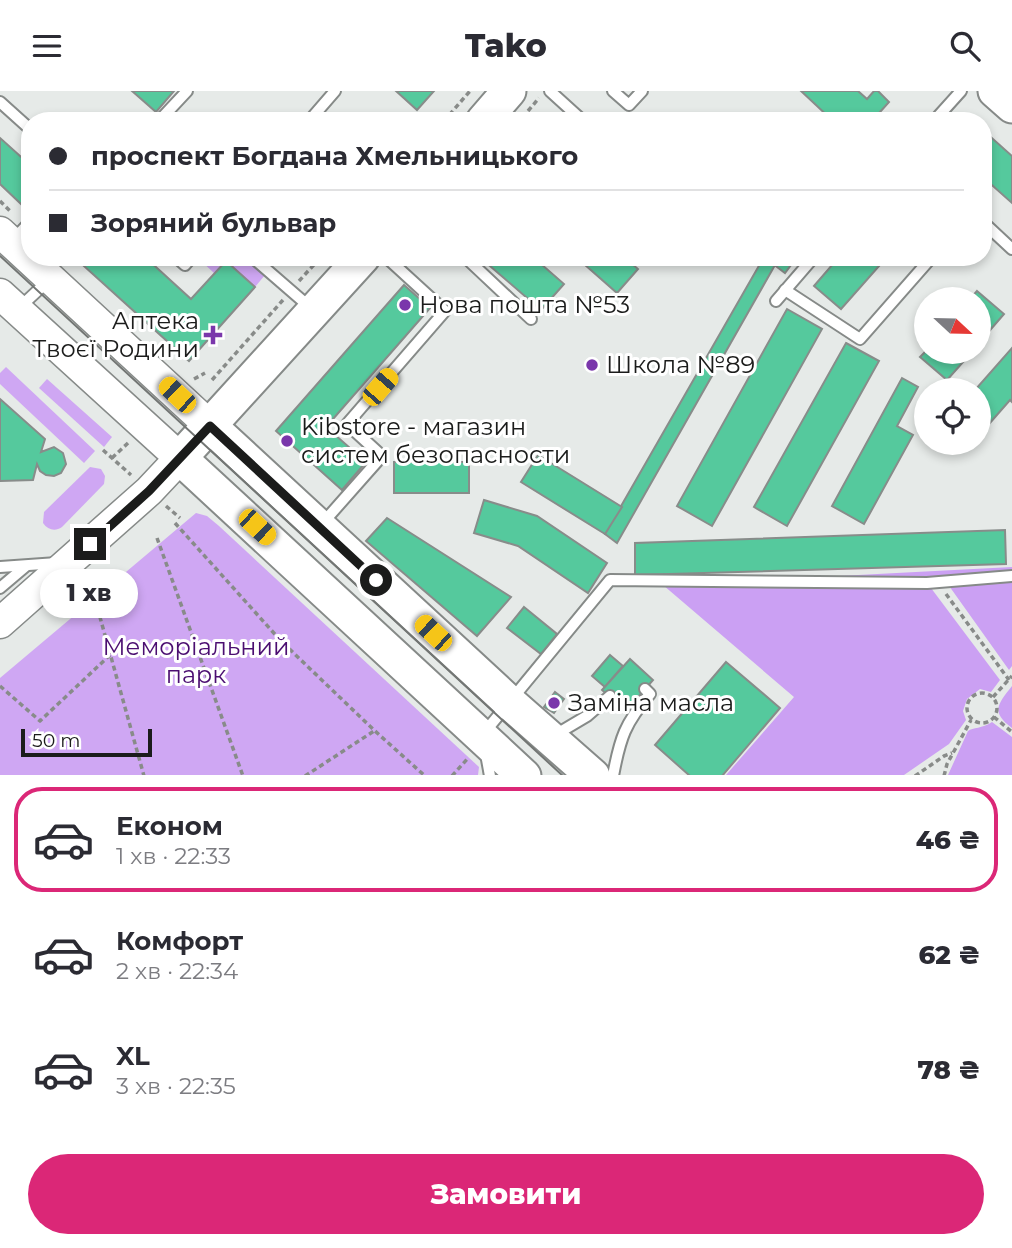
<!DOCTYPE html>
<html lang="uk">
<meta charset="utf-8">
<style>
:root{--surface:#fff;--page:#f2f2f3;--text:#2b2b33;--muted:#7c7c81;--line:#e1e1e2;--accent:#db2777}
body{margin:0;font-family:Montserrat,sans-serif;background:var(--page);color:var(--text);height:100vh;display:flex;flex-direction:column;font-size:26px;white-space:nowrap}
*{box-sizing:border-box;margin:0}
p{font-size:23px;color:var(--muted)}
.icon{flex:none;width:38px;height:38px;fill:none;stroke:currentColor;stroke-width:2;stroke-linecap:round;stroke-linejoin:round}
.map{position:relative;height:684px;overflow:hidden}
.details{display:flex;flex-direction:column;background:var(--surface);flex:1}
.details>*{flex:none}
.hud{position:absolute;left:21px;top:21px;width:971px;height:154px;border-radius:28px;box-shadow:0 4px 10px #0003;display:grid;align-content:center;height:154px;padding:0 28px;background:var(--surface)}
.needle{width:46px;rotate:112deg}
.controls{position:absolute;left:914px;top:196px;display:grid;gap:14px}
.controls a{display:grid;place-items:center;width:77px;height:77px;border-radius:50%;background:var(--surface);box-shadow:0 4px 10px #0003;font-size:35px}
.scale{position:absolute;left:21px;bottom:18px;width:131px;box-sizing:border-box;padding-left:7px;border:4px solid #1b1c1b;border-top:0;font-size:19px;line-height:24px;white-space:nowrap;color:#1b1c1b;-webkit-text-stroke:5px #fff;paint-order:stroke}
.end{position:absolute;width:32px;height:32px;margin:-16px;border:9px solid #1b1c1b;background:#fff;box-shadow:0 0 0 4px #fff}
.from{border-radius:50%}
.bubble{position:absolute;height:49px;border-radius:24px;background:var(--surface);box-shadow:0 4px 10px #0003;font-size:23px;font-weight:800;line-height:49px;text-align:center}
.car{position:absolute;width:21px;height:42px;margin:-21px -10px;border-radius:9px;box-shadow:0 0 5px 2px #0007;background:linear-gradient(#f5c518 24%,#345 0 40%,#f5c518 0 76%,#345 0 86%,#f5c518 0)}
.hud b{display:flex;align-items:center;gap:24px;height:66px;font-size:26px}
.hud b+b{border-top:2px solid var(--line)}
.hud i{width:18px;height:18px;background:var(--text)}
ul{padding:12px 0 0;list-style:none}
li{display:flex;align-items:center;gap:21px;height:105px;margin:0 14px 10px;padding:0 14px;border:4px solid transparent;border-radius:28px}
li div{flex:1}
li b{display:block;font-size:26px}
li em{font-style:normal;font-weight:800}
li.selected{border-color:var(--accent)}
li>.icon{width:63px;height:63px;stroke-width:1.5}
.primary-button{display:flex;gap:14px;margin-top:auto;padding:14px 28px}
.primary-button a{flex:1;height:80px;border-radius:42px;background:var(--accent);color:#fff;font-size:28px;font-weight:800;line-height:80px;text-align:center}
header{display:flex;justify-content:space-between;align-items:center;height:91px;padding:0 28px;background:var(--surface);font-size:32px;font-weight:800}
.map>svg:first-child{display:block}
.green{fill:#cfa7f3}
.forest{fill:#cba0f3}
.building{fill:#55c99d;stroke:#888c8a;stroke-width:2}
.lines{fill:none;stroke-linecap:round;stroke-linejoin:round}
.lane-casing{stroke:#868a88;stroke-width:14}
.secondary-casing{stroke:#868a88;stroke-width:33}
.primary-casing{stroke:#868a88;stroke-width:37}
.path{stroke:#888b89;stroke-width:3.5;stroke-dasharray:5 3.5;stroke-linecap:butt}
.lane{stroke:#fff;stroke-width:10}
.secondary{stroke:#fff;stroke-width:30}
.primary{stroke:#fff;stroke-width:33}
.tram{stroke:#737674;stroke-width:2}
.route{stroke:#1b1c1b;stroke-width:9}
.poi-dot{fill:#7a37ab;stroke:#fff;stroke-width:2.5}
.labels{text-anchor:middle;stroke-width:6;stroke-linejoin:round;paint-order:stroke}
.poi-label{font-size:24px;fill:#1b1c1b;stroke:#fff;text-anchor:start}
.park-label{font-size:24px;fill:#4b0e71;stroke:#fff}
</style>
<header><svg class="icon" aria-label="menu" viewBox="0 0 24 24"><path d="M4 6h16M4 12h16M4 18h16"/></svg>Tako<svg class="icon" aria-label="search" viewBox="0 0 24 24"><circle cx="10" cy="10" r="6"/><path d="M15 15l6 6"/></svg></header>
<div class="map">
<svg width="1012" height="685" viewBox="0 0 1012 685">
<rect width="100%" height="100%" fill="#e6eae8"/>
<g class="green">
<path d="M202,166H280L255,196L226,170L214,182L200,169Z"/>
<path d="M6,276L95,360L84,372L0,293V282Z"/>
<path d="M47,288L112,346L104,356L39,297Z"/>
<path d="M90,376L101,378L105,385L104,393L62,436C55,441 48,439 43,432L44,421Z"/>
<path d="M196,422L207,425L219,435L479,676L478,684H0V587Z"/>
</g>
<g class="forest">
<path d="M1012,476V575L1009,579L947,492L928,493L1000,589L991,601L980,598L967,608L963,620L966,629L949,653L904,684H726L794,606L663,494Z"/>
<path d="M1012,595V637C991,621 997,614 1012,595Z"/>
<path d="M992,631L1012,646V684H948L968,640C973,636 982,638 992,631Z"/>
</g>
<g class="building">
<path d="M132,0H174L156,21Z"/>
<path d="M396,0H434L417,19Z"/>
<path d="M801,0H858L867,8L874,0H878L889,11L872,30H833Z"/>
<path d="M984,40L1012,65V112L984,87Z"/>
<path d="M0,47L30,74V103L21,113L0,93Z"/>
<path d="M74,166H145L191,208L226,170L255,196L189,270Z"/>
<path d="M485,166H533L564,193L541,219L483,169Z"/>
<path d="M576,166H624L638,178L617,202Z"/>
<path d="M764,166H797L785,182Z"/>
<path d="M764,166L775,174L617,452L605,443Z"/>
<path d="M839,166H887L841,218L814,195Z"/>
<path d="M404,194L430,217L326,336L366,371L342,399L276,340Z"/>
<path d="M977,200L1004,223L978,253V208H970Z"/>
<path d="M787,218L822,238L712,435L677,415Z"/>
<path d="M846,252L879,270L787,435L754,416Z"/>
<path d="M1012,257V311L1010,309L989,333L978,324V299H975Z"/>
<path d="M926,260V261H972L947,289L920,266Z"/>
<path d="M902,287L918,296L897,335L913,344L864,433L832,415Z"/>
<path d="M0,308L45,348L41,361L54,356L63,362L66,373L61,382L54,385L46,384L40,380L37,373L33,389L0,390Z"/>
<path d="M538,364L622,416L605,443L521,391Z"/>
<rect x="394" y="371" width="75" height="31"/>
<path d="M484,409L537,425L607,472L588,502L518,455L474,442Z"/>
<path d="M387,427L511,506L477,545L366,450Z"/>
<path d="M1005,439L1006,473L635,484V452Z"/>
<path d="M524,516L557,543L541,563L507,537Z"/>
<path d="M610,564L623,575L605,596L592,585Z"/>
<path d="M630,568L653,589L626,620L602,599Z"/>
<path d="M726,571L780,617L722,685H690L655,654Z"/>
<path d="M555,601L564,608L554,622L544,616Z"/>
</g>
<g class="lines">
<g class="lane-casing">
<g id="lane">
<path d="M550,0L583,30"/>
<path d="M613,0L629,14L642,0"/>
<path d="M0,11L30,38"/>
<path d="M159,30L187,0"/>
<path d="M309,30L335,0"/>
<path d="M934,30L961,0"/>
<path d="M984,132L1012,158"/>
<path d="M12,150L30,131"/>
<path d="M176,166L185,174L192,166"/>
<path d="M252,166L312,218"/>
<path d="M465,166L531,228"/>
<path d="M785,199L860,248L932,166"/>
<path d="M776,210L814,166"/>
<path d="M19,217L49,189"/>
<path d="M321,434L382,365L347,333L445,220L386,166"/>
<path d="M0,476L57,472"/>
<path d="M0,497L26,475"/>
<path d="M484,642L610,489L927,492L1012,485"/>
<path d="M555,644L587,625L610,605"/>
<path d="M486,663L490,685"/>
<path d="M613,685C620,647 625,632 650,603L645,598"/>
</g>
</g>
<g class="secondary-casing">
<g id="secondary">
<path d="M0,141L210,335"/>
<path d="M0,203L180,367L149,400L0,532"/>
</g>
</g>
<g class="primary-casing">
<g id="primary">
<path d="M995,0L1012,15"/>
<path d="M483,30L509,0"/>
<path d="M363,166L180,367L524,685"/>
<path d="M210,335L510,612L593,685"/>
</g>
</g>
<g class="path">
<path d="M528,20L539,7"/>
<path d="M444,30L470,0"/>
<path d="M0,110L10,120"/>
<path d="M299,190L321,166"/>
<path d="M194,288L205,282"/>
<path d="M212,289L283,209"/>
<path d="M103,359L131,384"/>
<path d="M112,367L128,352"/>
<path d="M166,415L180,427"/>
<path d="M175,432L281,550L375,640L425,685"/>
<path d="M157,447L243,685"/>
<path d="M93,501L144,685"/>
<path d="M946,503L1009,589"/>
<path d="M0,595L40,630L110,564"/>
<circle cx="982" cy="617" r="15"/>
<path d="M993,606L1012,585"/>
<path d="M994,626L1012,641"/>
<path d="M305,685L374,640"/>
<path d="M452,685L469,666"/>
<path d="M915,685L944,665L952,662"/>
<path d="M944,685L947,673L971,629"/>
</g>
<use href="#lane" class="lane"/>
<use href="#secondary" class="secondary"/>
<use href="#primary" class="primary"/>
<path class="tram" d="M0,165L563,685"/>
</g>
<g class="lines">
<path class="route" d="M90,453L149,400L210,335L376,489"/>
</g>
<g class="poi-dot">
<circle cx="405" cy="214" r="7"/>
<path d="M209.5 233.5h7v7h7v7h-7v7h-7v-7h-7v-7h7z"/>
<circle cx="592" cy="274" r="7"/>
<circle cx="287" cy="350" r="7"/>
<circle cx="554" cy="612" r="7"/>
</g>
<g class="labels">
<g class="poi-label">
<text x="419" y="222">Нова пошта №53</text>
<text x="199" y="238" text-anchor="end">Аптека<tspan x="199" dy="28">Твоєї Родини</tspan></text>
<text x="606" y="282">Школа №89</text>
<text x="301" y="344">Kibstore - магазин<tspan x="301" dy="28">систем безопасности</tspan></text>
<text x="568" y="620">Заміна масла</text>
</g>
<g class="park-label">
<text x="196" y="564">Меморіальний<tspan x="196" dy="28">парк</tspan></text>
</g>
</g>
</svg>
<div class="controls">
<a><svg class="needle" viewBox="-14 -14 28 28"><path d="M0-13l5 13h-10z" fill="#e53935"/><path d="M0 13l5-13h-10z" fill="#7c7c81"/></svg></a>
<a><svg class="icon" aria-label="locate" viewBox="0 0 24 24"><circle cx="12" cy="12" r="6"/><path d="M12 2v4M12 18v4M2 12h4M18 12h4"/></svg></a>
</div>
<div class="scale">50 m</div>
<i class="end from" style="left:376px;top:489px"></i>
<i class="end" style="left:90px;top:453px"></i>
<div class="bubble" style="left:40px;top:478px;width:98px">1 хв</div>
<i class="car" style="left:380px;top:296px;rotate:41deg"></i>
<i class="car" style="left:177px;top:304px;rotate:313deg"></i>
<i class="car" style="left:257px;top:436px;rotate:133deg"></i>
<i class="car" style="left:433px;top:542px;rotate:313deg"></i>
<div class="hud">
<b><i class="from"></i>проспект Богдана Хмельницького</b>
<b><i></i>Зоряний бульвар</b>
</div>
</div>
<section class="details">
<ul>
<li class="selected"><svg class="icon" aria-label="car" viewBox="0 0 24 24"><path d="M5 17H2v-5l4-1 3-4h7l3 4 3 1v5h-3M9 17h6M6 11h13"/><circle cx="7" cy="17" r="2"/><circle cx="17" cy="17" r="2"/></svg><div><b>Економ</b><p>1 хв · 22:33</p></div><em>46 ₴</em></li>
<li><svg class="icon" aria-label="car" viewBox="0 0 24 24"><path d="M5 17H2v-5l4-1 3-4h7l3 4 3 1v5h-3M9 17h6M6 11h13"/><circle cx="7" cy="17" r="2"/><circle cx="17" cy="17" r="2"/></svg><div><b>Комфорт</b><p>2 хв · 22:34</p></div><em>62 ₴</em></li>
<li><svg class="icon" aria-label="car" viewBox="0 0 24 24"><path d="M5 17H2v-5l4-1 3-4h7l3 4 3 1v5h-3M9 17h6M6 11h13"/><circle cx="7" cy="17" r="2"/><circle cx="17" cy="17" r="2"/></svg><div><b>XL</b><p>3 хв · 22:35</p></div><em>78 ₴</em></li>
</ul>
<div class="primary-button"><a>Замовити</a></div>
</section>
